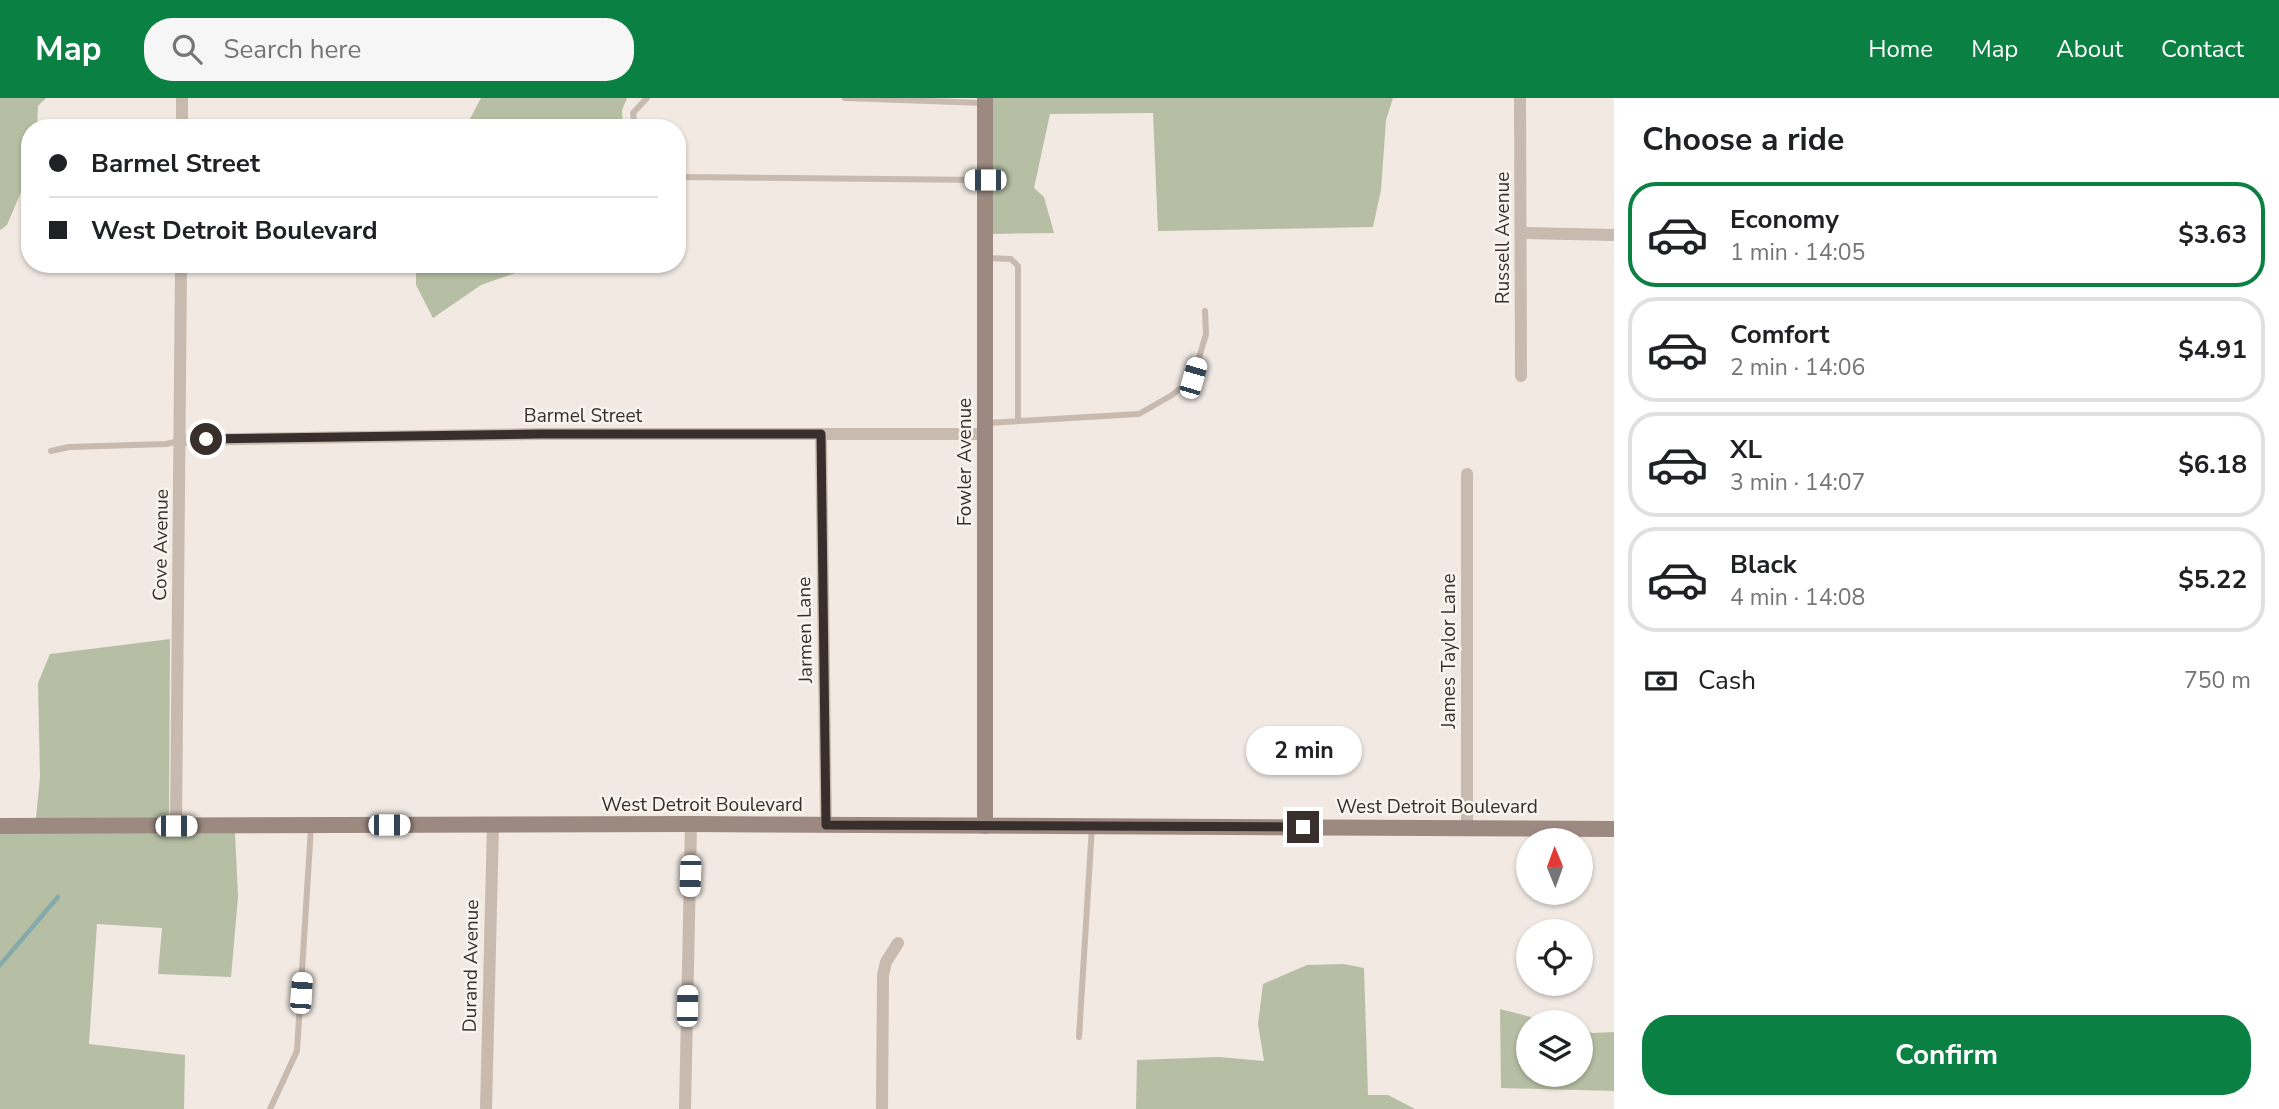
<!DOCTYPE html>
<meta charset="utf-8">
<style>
:root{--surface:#fff;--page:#f6f6f6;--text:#202124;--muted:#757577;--line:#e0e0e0;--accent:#0b8043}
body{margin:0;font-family:"Nunito Sans",sans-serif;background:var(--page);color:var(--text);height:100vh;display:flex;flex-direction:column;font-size:26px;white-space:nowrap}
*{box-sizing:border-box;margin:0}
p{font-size:23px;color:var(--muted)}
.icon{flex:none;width:38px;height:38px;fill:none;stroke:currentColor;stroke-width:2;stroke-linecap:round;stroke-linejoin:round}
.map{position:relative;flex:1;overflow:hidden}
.panel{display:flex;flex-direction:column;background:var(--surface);width:665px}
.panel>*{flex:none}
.hud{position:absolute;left:21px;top:21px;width:665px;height:154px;border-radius:28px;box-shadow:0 2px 5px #0004;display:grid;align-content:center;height:154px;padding:0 28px;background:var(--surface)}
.needle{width:46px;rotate:359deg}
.tools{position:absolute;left:1516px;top:730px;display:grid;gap:14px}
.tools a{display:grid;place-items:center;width:77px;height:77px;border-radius:50%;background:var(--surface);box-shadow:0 2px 5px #0004;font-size:35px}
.end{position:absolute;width:32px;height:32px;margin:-16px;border:9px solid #382f2c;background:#fff;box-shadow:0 0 0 4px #fff}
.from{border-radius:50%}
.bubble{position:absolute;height:49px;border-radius:24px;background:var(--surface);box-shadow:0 2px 5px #0004;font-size:23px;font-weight:700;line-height:49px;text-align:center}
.car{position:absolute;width:21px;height:42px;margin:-21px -10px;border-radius:9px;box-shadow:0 0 5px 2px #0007;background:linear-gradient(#fff 24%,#345 0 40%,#fff 0 76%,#345 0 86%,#fff 0)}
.hud b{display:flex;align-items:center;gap:24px;height:66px;font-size:26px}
.hud b+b{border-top:2px solid var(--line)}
.hud i{width:18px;height:18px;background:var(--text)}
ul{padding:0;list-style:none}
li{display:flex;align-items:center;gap:21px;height:105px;margin:0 14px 10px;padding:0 14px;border:4px solid var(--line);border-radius:28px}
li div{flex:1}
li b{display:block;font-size:26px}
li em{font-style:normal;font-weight:700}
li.on{border-color:var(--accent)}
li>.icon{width:63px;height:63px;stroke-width:1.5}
h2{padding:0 28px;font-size:32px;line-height:84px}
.pay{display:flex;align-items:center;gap:18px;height:77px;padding:0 28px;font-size:26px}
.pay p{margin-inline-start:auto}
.cta{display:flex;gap:14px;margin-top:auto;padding:14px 28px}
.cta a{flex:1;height:80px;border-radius:28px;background:var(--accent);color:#fff;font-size:28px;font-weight:700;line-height:80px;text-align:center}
header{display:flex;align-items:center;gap:42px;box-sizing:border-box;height:98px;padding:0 35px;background:var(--accent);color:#fff}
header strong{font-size:33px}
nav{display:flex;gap:38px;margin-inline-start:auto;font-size:24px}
.search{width:490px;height:63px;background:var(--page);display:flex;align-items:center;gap:18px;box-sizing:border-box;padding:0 24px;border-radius:28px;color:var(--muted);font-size:26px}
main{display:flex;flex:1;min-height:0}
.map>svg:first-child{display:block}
.green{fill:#b6bfa3}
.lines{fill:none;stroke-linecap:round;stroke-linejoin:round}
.stream{stroke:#84aaab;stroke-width:4.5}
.lane{stroke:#c8baaf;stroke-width:6}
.street{stroke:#c8baaf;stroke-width:12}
.secondary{stroke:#9c8980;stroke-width:16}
.route{stroke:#382f2c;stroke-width:9}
.labels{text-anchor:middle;stroke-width:5;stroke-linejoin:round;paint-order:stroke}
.street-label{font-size:19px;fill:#382f2c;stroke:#f9f4ee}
</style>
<header>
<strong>Map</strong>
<div class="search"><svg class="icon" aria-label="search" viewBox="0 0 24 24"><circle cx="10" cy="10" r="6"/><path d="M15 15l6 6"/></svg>Search here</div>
<nav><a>Home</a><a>Map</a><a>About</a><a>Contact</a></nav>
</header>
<main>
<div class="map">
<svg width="1614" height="1011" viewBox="0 0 1614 1011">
<rect width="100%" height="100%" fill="#f1e9e2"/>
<g class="green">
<path d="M0,0H46L38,8L37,30H30V73L7,127L0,132Z"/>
<path d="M481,0H627L622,12L623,30H465Z"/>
<path d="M991,0H1393L1386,22L1381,92L1373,129L1158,133L1153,15L1050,16L1034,90L1044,99L1054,135L992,136Z"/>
<path d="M416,166H541L481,187L433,220L416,187Z"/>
<path d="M170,541L169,720H36L40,679L38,585L50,556Z"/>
<path d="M235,735L238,799L231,879L158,876L162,830L97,826L89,946L185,957L184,1011H0V736Z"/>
<path d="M1344,866L1364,870L1368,997H1388L1415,1011H1136L1137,962L1219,959L1264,963L1258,926L1263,886L1307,867Z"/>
<path d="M1500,911L1550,924H1528V976H1580V932L1593,935L1614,934V993L1501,990Z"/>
</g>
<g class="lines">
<path class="stream" d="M0,867L58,799"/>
<g class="lane">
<path d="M845,0L984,5"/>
<path d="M635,30L633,15L647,0"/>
<path d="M677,79L984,82"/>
<path d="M986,160L1011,161L1018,168V323"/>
<path d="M987,325L1139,316L1172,297L1193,280L1206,236L1205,213"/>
<path d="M51,353L69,349L166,346L179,343"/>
<path d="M1079,939L1092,728"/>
<path d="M270,1011L297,953L311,729"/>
</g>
<g class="street">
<path d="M182,0V30"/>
<path d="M1520,1L1521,278"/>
<path d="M1521,135L1614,137"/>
<path d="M821,336L826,727"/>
<path d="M180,342L539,336H985"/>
<path d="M176,728L181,166"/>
<path d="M1467,730V376"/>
<path d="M486,1011L493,726"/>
<path d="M685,1011L691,726"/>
<path d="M882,1011L883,877L886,864L898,845"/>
</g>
<g class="secondary">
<path d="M0,728L691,726L1614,731"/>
<path d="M985,728V0"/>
</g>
</g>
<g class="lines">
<path class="route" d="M206,341L539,336H821L826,727L1303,729"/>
</g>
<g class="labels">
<g class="street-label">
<text transform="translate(1502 140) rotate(-90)" y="7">Russell Avenue</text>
<text x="583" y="324">Barmel Street</text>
<text transform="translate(964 364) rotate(-90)" y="7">Fowler Avenue</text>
<text transform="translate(160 447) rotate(-89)" y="7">Cove Avenue</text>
<text transform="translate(804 532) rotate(-91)" y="7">Jarmen Lane</text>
<text transform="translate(1448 553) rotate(-90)" y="7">James Taylor Lane</text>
<text x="702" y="713">West Detroit Boulevard</text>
<text x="1437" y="715">West Detroit Boulevard</text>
<text transform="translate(470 868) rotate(-89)" y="7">Durand Avenue</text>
</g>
</g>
</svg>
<div class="tools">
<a><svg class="needle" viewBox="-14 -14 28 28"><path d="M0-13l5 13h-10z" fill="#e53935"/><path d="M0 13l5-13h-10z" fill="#757577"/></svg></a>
<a><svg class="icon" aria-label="locate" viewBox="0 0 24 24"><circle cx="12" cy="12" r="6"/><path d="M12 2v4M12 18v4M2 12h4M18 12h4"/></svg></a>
<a><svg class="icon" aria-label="layers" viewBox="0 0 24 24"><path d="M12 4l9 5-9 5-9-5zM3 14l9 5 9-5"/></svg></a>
</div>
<i class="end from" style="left:206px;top:341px"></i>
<i class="end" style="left:1303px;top:729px"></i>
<div class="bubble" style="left:1246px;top:628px;width:116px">2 min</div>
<i class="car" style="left:985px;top:82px;rotate:270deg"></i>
<i class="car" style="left:1193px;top:280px;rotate:16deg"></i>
<i class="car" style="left:389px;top:727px;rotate:90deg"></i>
<i class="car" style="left:176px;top:728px;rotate:90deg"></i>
<i class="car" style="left:690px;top:778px;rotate:182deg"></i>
<i class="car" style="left:301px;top:895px;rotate:4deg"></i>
<i class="car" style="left:687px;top:908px;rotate:1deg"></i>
<div class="hud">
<b><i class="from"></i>Barmel Street</b>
<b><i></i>West Detroit Boulevard</b>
</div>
</div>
<section class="panel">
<h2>Choose a ride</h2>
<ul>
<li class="on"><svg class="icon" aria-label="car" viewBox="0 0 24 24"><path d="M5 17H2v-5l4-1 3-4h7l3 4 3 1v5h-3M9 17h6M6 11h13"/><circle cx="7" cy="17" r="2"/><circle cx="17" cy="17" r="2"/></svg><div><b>Economy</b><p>1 min · 14:05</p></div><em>$3.63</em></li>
<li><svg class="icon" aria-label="car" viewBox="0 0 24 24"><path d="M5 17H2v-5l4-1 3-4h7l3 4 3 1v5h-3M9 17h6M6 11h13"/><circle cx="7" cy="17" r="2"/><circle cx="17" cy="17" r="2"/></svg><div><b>Comfort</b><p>2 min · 14:06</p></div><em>$4.91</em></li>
<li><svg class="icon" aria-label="car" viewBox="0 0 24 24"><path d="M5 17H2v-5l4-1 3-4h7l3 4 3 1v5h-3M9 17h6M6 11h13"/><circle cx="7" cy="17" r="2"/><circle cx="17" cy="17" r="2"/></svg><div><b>XL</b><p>3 min · 14:07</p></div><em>$6.18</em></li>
<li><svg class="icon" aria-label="car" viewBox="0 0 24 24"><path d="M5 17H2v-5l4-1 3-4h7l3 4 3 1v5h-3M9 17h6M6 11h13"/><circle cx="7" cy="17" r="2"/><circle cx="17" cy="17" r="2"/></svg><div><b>Black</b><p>4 min · 14:08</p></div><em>$5.22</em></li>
</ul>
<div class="pay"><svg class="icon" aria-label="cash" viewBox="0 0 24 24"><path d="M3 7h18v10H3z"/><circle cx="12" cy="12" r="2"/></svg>Cash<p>750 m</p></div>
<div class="cta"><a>Confirm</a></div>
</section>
</main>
